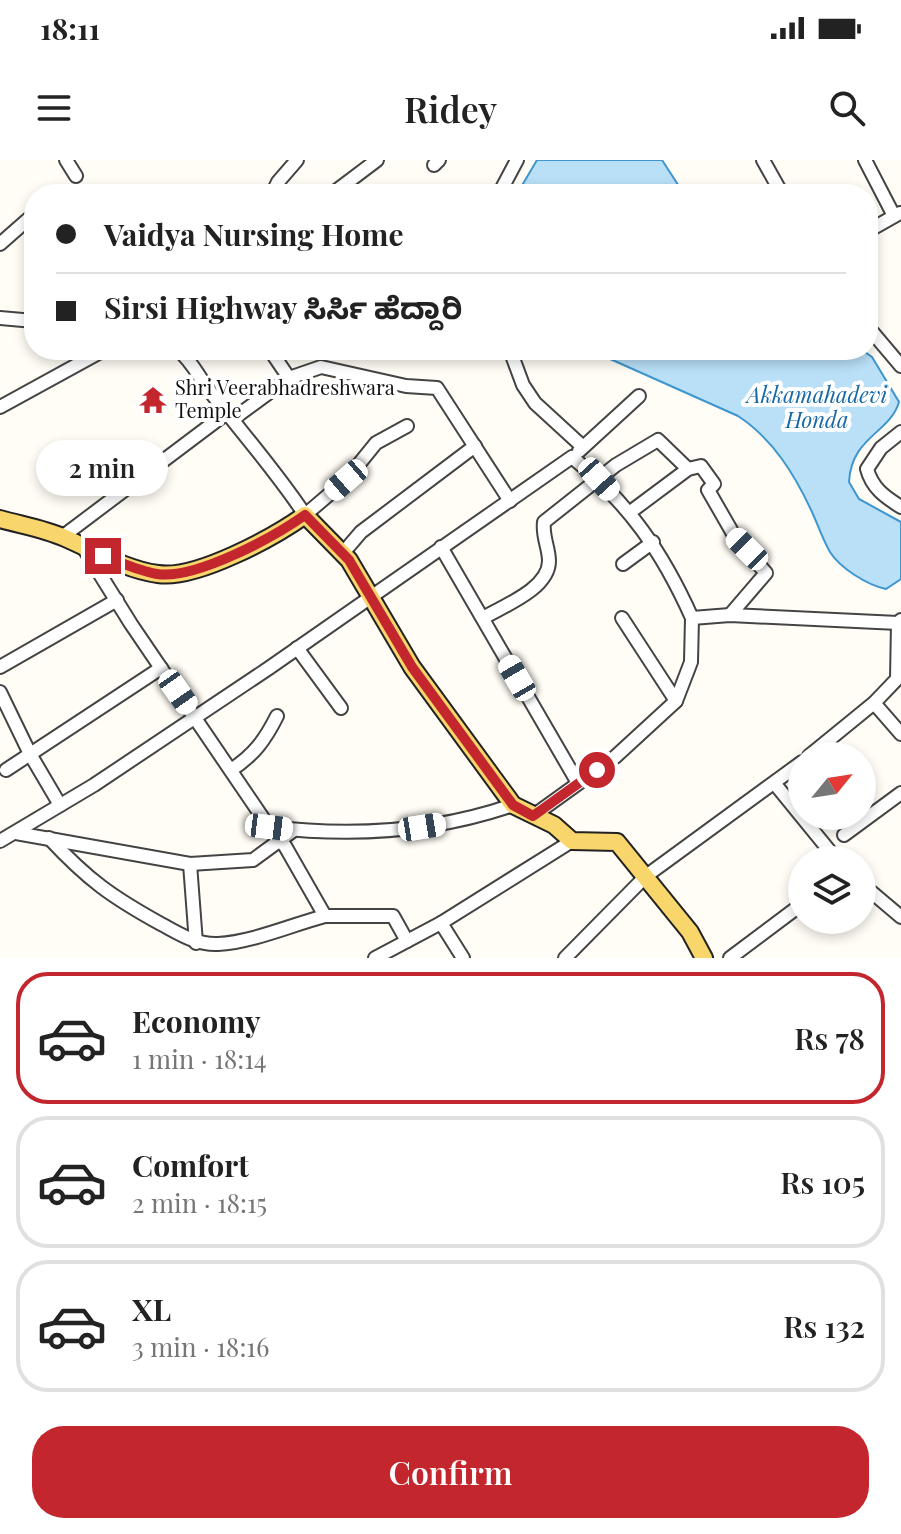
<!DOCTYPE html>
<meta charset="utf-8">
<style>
:root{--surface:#fff;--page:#f6f6f6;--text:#222;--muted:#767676;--line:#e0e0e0;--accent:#c4262e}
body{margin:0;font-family:"Playfair Display","Noto Sans Kannada",serif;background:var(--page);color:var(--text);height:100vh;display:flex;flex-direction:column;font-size:30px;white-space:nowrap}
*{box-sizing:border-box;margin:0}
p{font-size:26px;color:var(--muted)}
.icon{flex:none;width:44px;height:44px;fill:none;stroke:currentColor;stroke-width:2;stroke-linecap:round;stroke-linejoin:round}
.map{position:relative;height:798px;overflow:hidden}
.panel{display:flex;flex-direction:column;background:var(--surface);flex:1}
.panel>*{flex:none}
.hud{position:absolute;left:24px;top:24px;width:854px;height:176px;border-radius:32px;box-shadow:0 4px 12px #0003;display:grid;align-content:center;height:176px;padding:0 32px;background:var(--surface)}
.needle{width:52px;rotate:60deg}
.buttons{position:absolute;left:788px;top:582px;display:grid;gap:16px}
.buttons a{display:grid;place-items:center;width:88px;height:88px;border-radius:50%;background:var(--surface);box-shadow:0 4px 12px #0003;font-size:40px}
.end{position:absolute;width:36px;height:36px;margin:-18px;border:10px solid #c4262e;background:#fff;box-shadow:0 0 0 4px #fff}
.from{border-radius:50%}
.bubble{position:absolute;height:56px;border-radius:28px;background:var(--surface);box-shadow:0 4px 12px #0003;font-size:26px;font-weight:600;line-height:56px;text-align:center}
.car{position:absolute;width:24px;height:48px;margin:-24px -12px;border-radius:10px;box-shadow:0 0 6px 2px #0007;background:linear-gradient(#fff 24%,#345 0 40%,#fff 0 76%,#345 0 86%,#fff 0)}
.hud b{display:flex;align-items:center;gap:28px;height:76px;font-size:30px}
.hud b+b{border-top:2px solid var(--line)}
.hud i{width:20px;height:20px;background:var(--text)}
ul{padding:14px 0 0;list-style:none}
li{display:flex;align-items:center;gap:24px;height:132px;margin:0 16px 12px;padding:0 16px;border:4px solid var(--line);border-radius:32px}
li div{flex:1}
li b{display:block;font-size:30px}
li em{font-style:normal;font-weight:600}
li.active{border-color:var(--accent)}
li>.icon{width:72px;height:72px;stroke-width:1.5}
.action{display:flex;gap:16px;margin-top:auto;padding:16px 32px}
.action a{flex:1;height:92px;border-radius:32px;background:var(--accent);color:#fff;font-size:32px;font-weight:600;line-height:92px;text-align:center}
.status{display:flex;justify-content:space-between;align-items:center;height:56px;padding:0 40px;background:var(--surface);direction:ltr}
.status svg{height:22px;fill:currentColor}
header{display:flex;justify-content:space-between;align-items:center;height:104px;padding:0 32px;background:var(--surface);font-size:36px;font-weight:600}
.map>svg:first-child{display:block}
.water{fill:#b9e0f7;stroke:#3f96cf;stroke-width:2}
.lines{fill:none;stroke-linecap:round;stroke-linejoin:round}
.minor-casing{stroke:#444;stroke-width:16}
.major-casing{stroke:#222;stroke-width:20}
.minor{stroke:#fff;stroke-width:12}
.major{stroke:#f9d66b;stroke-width:16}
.route{stroke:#c4262e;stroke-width:10}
.labels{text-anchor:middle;stroke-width:8;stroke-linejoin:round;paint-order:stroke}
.poi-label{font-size:20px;fill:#111;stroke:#fff;text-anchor:start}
.water-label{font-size:22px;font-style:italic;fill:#1768a6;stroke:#fff}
</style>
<div class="status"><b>18:11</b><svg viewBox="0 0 49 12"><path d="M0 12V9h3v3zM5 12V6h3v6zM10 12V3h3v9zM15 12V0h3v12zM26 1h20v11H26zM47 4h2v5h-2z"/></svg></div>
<header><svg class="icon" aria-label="menu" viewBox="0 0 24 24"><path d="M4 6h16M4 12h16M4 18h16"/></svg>Ridey<svg class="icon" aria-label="search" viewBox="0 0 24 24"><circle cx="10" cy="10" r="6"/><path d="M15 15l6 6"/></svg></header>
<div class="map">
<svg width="901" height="798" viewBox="0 0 901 798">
<rect width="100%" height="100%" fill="#fffdf5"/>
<g class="water">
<path d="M537,0H662L684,34H517Z"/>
<path d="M590,190H862L872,197L899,242C890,273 851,277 849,322L859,339L901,362V419L886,429C867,425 840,408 830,392C823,380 818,365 812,352C795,315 773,279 738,256Z"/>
</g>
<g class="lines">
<g class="minor-casing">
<g id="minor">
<path d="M66,0L76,16"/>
<path d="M763,0L782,34"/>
<path d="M865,0L894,56"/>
<path d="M434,5L439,0"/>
<path d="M272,34L278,22L297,0"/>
<path d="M332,34L377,0"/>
<path d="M499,34L517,0"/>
<path d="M868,71L900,53"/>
<path d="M0,84L33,55"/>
<path d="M0,158L34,161"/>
<path d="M868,167L901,206"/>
<path d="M178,190C192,201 198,216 209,230C241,272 276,311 305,355L346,320L376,283L407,266"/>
<path d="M270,190L289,218"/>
<path d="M510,190L523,225L535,243L583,287"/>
<path d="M333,192L336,190"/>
<path d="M0,247L104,190"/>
<path d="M233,259L289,218L321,207L406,226L437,228L510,341"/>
<path d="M901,272L881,288L867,309C872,328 885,337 901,347"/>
<path d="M579,291L639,236"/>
<path d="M629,353L688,309L701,306L714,324L708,330L735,377L766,413L730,455"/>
<path d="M62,377L228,252"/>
<path d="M83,387L131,464L269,667C352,677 435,672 513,645"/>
<path d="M441,387L578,623"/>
<path d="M343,393L361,372L475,286"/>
<path d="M623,404L653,382"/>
<path d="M483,458C503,446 549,429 549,401C549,388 542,376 544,362L616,305L658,280L688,309"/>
<path d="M622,458L676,541"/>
<path d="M297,488L341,548"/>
<path d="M0,507L117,440"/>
<path d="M0,532L30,594L60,645"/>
<path d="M874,543L901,574"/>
<path d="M809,596L874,543L897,519L898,463L901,460"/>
<path d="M6,610L161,508"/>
<path d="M231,610C254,595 265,580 277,556"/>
<path d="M775,624L837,700"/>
<path d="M533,656L615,597L676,541L691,502L692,458"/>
<path d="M16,673L190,704L253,700L294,670"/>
<path d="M844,675L901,633"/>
<path d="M276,677L285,686L325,756H393L407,781"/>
<path d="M49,678C88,720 112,737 161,764C180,774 196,785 218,784C253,782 291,765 325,756"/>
<path d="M0,681L94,625L269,508L572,297C629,344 662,391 692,458L730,455L898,463"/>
<path d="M190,704L196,783"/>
<path d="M862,724L901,757"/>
<path d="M836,760L837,761"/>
<path d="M441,763L463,798"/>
<path d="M375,798L441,763L572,681"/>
<path d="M565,798L646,716L802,602"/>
<path d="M730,798L802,744"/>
</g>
</g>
<g class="major-casing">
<path id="major" d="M0,359C21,365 45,369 65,378C95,391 126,410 158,414C196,420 274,377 305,355L349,400L412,507L513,645L554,665L572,681L617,682L690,772L704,798"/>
</g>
<use href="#minor" class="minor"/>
<use href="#major" class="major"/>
</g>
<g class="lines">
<path class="route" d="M103,396C120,402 139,411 157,414C195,420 274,377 305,355L349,400L412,507L513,645L533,656L597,610"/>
</g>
<defs>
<g id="temple-bare" transform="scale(2.16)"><path d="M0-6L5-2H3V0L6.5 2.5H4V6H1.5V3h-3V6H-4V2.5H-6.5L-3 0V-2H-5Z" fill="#c4262e" stroke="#fff" stroke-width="2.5" paint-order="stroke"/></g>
</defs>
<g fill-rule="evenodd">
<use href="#temple-bare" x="153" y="240"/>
</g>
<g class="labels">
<g class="poi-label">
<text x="175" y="235">Shri Veerabhadreshwara<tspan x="175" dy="23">Temple</tspan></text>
</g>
<g class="water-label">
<text x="817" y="243">Akkamahadevi<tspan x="817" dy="25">Honda</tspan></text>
</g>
</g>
</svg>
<div class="buttons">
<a><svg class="needle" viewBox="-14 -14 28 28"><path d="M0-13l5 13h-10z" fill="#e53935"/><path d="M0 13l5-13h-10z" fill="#767676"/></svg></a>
<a><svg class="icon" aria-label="layers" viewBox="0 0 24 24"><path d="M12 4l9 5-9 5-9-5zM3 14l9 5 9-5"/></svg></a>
</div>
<i class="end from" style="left:597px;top:610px"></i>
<i class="end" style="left:103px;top:396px"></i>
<div class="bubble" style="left:36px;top:280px;width:132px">2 min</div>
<i class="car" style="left:599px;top:319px;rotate:138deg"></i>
<i class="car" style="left:346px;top:320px;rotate:229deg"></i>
<i class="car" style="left:747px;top:389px;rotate:315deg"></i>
<i class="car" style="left:517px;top:518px;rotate:330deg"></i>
<i class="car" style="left:178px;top:532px;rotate:145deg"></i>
<i class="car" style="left:269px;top:667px;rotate:97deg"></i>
<i class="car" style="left:422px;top:667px;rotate:81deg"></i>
<div class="hud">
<b><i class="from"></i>Vaidya Nursing Home</b>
<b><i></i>Sirsi Highway ಸಿರ್ಸಿ ಹೆದ್ದಾರಿ</b>
</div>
</div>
<section class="panel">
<ul>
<li class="active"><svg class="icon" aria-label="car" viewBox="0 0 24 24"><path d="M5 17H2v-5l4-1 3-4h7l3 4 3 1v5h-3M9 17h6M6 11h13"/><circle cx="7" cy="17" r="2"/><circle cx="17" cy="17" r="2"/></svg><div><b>Economy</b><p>1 min · 18:14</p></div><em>Rs 78</em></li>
<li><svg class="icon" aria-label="car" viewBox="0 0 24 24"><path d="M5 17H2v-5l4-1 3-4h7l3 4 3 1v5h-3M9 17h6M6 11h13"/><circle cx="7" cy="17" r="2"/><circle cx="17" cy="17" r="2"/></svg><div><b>Comfort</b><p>2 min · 18:15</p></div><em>Rs 105</em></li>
<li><svg class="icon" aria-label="car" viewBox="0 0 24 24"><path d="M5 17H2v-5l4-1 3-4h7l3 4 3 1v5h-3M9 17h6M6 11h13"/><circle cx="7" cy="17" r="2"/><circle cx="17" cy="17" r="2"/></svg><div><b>XL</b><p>3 min · 18:16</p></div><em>Rs 132</em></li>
</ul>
<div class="action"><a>Confirm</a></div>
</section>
